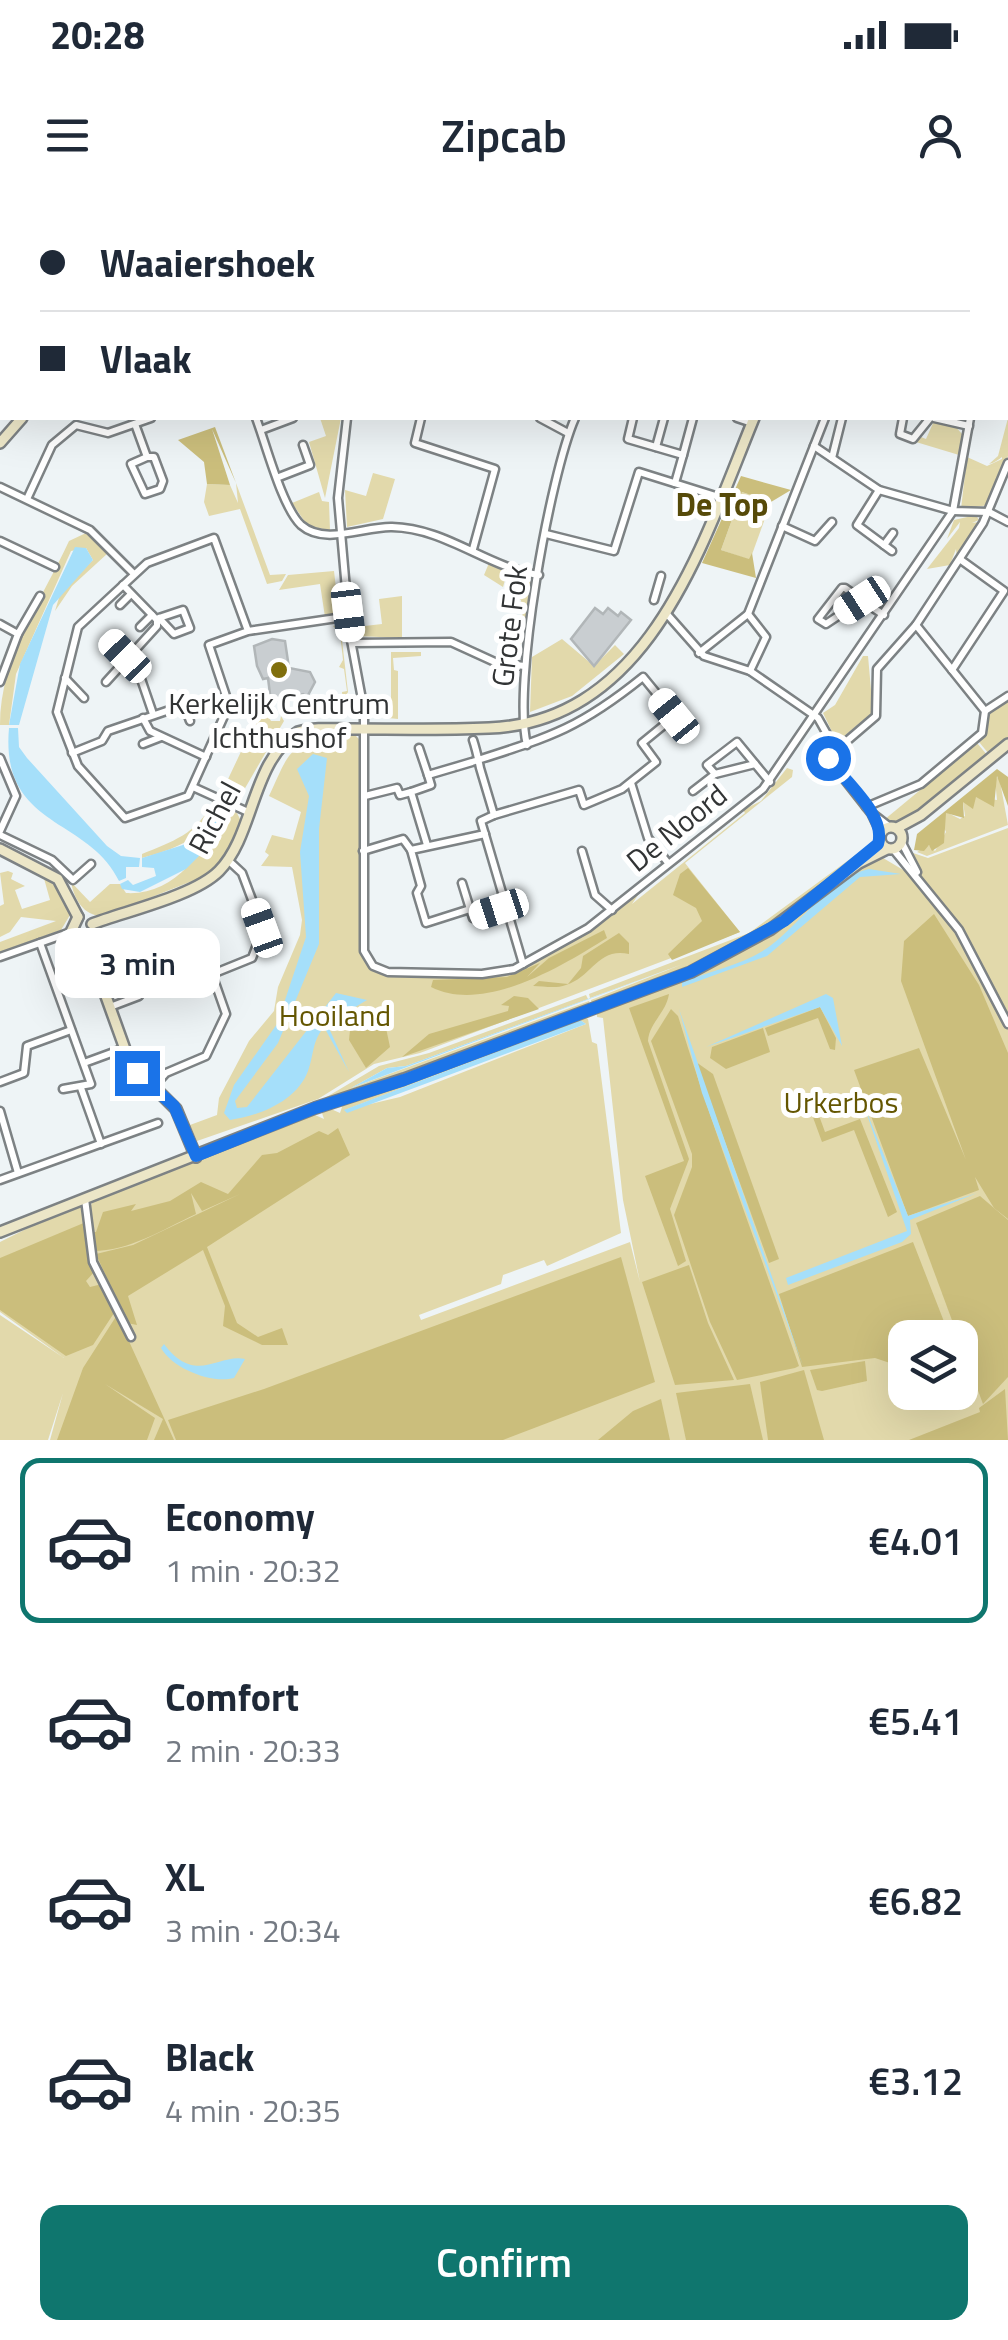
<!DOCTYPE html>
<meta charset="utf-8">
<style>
:root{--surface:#fff;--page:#f6f6f7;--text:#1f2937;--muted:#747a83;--line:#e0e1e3;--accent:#0f766e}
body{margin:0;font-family:"Titillium Web",sans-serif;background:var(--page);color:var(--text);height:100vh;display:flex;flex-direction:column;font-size:38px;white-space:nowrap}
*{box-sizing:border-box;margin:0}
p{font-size:32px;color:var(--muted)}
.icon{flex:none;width:55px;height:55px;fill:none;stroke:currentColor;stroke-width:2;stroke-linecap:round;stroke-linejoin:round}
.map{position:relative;height:1240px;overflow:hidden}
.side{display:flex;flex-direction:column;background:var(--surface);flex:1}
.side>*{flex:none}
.hud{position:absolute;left:0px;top:0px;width:1010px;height:220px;box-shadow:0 10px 40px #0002;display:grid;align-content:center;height:220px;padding:0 40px;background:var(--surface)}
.fabs{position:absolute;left:888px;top:1120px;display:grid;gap:20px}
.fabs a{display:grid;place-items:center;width:90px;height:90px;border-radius:20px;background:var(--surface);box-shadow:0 10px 40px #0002;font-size:50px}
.end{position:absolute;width:45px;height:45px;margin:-22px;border:12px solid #1a73e8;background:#fff;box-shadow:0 0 0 5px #fff}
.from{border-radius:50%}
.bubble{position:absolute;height:70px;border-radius:20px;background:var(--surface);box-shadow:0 10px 40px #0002;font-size:32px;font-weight:600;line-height:70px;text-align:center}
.car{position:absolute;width:30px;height:60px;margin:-30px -15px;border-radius:12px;box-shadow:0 0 8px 2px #0007;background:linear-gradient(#fff 24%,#345 0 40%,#fff 0 76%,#345 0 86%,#fff 0)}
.hud b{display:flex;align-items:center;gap:35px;height:95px;font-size:38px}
.hud b+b{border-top:2px solid var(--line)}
.hud i{width:25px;height:25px;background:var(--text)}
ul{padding:18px 0 0;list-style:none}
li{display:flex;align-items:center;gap:30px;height:165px;margin:0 20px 15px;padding:0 20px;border:5px solid transparent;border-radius:20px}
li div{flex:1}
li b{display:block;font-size:38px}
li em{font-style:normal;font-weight:600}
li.selected{border-color:var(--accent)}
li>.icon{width:90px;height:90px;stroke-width:1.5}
.cta{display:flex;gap:20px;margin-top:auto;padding:20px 40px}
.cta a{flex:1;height:115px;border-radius:20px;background:var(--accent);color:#fff;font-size:40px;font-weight:600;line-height:115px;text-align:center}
.status{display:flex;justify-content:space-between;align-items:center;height:70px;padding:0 50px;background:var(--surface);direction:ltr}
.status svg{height:28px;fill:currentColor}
header{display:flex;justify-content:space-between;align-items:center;height:130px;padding:0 40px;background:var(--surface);font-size:45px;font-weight:600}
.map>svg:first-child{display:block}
.green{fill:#e2d9ab;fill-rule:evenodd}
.forest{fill:#cbbe7c}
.water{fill:#a5dffa}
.building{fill:#c9ced1;stroke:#b1b6b8;stroke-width:2.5}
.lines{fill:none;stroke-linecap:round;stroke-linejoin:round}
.street-casing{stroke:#7d8284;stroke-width:11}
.secondary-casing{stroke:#7d8284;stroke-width:14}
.street{stroke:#fff;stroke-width:6}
.secondary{stroke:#ece6c7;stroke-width:9}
.route{stroke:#1a73e8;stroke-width:12}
.poi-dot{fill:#806f0d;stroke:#fff;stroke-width:4}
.labels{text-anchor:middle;stroke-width:10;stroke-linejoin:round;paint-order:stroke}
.street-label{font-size:30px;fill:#323435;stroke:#fff}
.poi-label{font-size:30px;fill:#323435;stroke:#fff}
.park-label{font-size:30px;fill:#645601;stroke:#fff}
.neighbourhood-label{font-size:32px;font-weight:bold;fill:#564a09;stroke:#fff}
</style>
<div class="status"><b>20:28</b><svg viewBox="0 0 49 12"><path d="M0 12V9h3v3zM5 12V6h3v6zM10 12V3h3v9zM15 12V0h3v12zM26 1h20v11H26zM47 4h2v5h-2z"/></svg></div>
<header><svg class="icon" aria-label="menu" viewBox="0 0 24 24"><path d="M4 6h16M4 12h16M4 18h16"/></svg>Zipcab<svg class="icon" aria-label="person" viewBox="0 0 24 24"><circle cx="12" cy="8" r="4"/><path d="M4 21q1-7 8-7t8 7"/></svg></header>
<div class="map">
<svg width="1008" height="1240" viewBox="0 0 1008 1240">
<rect width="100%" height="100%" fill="#eef4f6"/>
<g class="green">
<path d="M320,218H341L325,298L309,242L326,236Z"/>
<path d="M1008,218V256L989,305L961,309L967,257L987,266L1002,259V257C998,260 994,263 989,264L998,256Z"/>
<path d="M934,221L955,226L962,234L959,255L916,242L921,237L926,239Z"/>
<path d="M373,273L395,279L383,319L347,327L345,290L366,296Z"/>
<path d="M236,283L270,375L286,374L282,381L267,384L240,309L209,316L204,302L207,284L230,285L238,303Z"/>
<path d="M319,292L322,301L329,302L330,331L307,325L292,303Z"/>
<path d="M742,292L771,302L750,360L721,350Z"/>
<path d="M976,315L979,320L972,323L979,322L957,358L956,349L950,365L927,369L959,328L960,322L947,339L954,320Z"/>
<path d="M86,333L108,353L72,386L55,411L61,391L93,360L86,348L71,351L16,474L9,525H0C0,457 42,400 69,341Z"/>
<path d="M489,363L533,383L518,460H508L524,409L520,407L521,400L508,396L512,382L505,380L503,387L484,375Z"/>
<path d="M334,371L348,492L343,502L342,492L347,491L344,469L339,467L343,460L340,433L333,426L338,425L337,416L325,417L320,384L279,390L288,375Z"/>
<path d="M402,396V438L357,436L356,427L382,424L379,399Z"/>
<path d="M562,439L594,466L615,445L624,454L572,496L530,512L532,457Z"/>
<path d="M391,452H421V456L393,458L394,470L398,471V519L369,516L368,499H391Z"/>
<path d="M863,456H868L873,512L837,542L823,513L835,505Z"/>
<path d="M1008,500V540L989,554L979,542L988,515Z"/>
<path d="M263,505L268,506L264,509L271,521H280L281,516L284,521L237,602L221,594Z"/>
<path d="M329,535H355L360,540L362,754L378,772L493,776L518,772L592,729L679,657L681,661L640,692L632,704L745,613L743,610L761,601L787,568L793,570L792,577L685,663L740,732L420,853L374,864L318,899L197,941L190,925L217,915L219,898L249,841L274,811L278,787L300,735L302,720L292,667L261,666L269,655L265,652L272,635L293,640L301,612L269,596C287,558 287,545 329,535Z"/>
<path d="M977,543L988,556L907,620L896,624L884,620Z"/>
<path d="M999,576L1008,625L927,656L917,652L929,645L935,651L946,632L942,623L946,612L960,619L965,616L963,602L976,597L997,600L995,580Z"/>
<path d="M213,601L237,613L241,621L221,662L210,674L104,716C84,717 74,699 71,682L90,702L110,684H120L126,693C173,696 206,652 221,613L215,611C198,641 175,649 142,658V654C171,642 198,634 213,601Z"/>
<path d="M1008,628V1240H50L63,1193L48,1240H0V1115L64,1158L0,1112V1042L44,1020L0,1039V1035L80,1002L91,1005L96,996L315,915L324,919L322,913L331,909L340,913L343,904L582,816L588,819L592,842L597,844L621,1033L547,1066L544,1060L503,1075L501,1084L419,1115L421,1120L630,1042L640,1082L623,1000L603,818L597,817V811L704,769L878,655L905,671L917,666L910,652L928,658ZM580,820L586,824L400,897L345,910ZM905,1138H960V1192H905Z"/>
<path d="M869,645C867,655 844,671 832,680C751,743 686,769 592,804L591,800L683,764L590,798L589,794L749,733Z"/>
<path d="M8,671L13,673L11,679L25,686L15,690L22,709L50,700L43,675L61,692L70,715L61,730L0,752V742L56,721L21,717L10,732L0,737V706L4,704L0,673Z"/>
<path d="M586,795L588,799L406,866L387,868L351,888L589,801L590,805L575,813L396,879L318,902L379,866L429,853Z"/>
</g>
<g class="forest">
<path d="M215,227L236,283L212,229L230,285L207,284L204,262L178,240Z"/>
<path d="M741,276L791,290L771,302L742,292L721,350L749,359L752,353L756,378L702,363Z"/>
<path d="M997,569L1008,577V606L997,576L994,607L976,597L973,609L963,602L964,618L946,613L944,643L932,651L929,645L924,651L914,650L917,634Z"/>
<path d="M688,668L740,732L672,760L668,754L702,721L696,708L673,695L680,674Z"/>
<path d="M934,714L979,785L1008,853V1019L994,1008L975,977L979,990L908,1016L854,870L919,848L966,960L901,781L904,741Z"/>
<path d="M604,730L607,738C562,766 484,814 431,787L433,780L507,777L540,763L527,777L549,758Z"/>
<path d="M619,733L629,743V754C598,747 592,777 566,785C555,789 544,786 533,786L539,781L568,784L581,768L583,756Z"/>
<path d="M669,794C666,813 649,823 648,841L689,959L670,1009L686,1061L678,1066L645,976L684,961L629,808Z"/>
<path d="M514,796L528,798L539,809L402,857L429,834L508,811L509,806L501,805Z"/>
<path d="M820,807L836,838L835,850L830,849L818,818L768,836L765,828Z"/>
<path d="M382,809L390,847L366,868L349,840L350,830Z"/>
<path d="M671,809L678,816C714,934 759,1049 799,1166L795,1168L737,1180L710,1122L674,1015L692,967V954L651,841Z"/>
<path d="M763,828L770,852L726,869L710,858L712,847Z"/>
<path d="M696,862L713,874L779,1059L769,1063Z"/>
<path d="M817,910L825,932L860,919L897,1012L888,1017L854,930L822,942L811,912Z"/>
<path d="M338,928L350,955L207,1047L237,1123L258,1137L282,1128L288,1145H262L223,1126L225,1106L203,1050L128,1096L137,1125L127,1123L96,1054L133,1045L240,994L202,1011L191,993L196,1014C162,1030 129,1051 93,1051L90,1032H96L103,1012L136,1004L131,1011L170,1001L201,982L228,994L262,955L277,953L319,931L328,935Z"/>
<path d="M980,996L1008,1020V1177L983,1204L916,1023Z"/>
<path d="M86,1022L87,1047L95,1071L86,1081L90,1087L102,1084L116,1110L93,1145L66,1156L0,1110V1058Z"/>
<path d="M913,1042L950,1137L905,1138V1168L875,1158L802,1167L779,1094Z"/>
<path d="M621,1057L655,1182L503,1240H176L168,1220L264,1189Z"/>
<path d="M689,1065L708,1123L734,1180L675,1185L642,1082Z"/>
<path d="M117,1115L174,1240H154L163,1219L105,1184L155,1218L147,1240H57L83,1168Z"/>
<path d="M865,1161L867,1181L822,1191L817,1190L810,1170Z"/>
<path d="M804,1170L824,1240H768L760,1182Z"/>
<path d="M750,1184L763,1240H686L676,1193Z"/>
<path d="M1005,1189L1008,1240H909L980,1212L979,1208Z"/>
<path d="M661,1199L670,1240H598L633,1211Z"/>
</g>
<g class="water">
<path d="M75,347L86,348L93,360L53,405L19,525H9L20,464Z"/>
<path d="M9,528H18L19,547L27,558L107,646L121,656L140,658L139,667H126V678L119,681C88,616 0,629 9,528Z"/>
<path d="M313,554L327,558L319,629V744L278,843L235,901L237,908L247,907L336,793L367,800L327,824L349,872L324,827C312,841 314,855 308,871C297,901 259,916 230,920L224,913L234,885L277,824L306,737L300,652L309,596L297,569Z"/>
<path d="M215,610L220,617L204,651L186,669L140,692L122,689L120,684L128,680L133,685L156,676L154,668L142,667V658L186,644Z"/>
<path d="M869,669L901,674L860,677L767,756L682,787V782C710,771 746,764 770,746C801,723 830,678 869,669Z"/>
<path d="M683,764L351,888L387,868L406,866Z"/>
<path d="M826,794L833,798L842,846L820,807L706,847Z"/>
<path d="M679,809L803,1166L702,893Z"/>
<path d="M580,820L586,824L347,913L344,910Z"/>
<path d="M862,900L908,1016L977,993L910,1020L911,1034L902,1042L788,1085L786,1078L907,1031Z"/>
<path d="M164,1144C195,1186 219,1153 245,1159L234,1178C212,1184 173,1169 161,1148Z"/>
</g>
<g class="building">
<path d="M595,408L603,414L608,408L618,416L621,412L631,420L594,466L571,439Z"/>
<path d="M272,439L285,441L289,468L310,472L315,482L307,497L303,494L271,502L268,478L263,479L257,466L254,446Z"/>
</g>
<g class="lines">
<g class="street-casing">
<g id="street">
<path d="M183,0L185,2"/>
<path d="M289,0V2"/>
<path d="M685,0L693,2"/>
<path d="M235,2L236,0"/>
<path d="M443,2L444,0"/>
<path d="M545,2L547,0"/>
<path d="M615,2L616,0"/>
<path d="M671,2V0"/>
<path d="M824,2L825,0"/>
<path d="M0,177L2,172"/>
<path d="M256,218C266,244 282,307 301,325C325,346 365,326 392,327C446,328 488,368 539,375"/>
<path d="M347,218L338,298L350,435L364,510V751L373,766L388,772L482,774L514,769L588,728L763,589L953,311L970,218"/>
<path d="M421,218L415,243L495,269L473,349"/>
<path d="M540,218L568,233"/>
<path d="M633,218L628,239L683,255L675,283"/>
<path d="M737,218L752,223"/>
<path d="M903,218L900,234L913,239L930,218"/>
<path d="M934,218L969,226"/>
<path d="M135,224L147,257H154L163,281L160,289L145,294L131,264L147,257"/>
<path d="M261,230L293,218"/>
<path d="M814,246L879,290L953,311L989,312L1008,322"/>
<path d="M656,247L664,218"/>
<path d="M683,255L693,218"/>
<path d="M832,258L842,218"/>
<path d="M279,277L310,265L303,245"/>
<path d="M0,287L90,330L134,374"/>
<path d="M879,290L857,325L892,351"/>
<path d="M27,299L52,245L76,225L108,233L151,218"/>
<path d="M782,326L815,341L832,322"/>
<path d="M546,334L614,351L639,272L722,298"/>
<path d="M0,341L55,367"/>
<path d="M884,345L893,333"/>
<path d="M654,400L661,376"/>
<path d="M862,400L826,424L818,419L842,388H845C858,397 871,407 884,415"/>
<path d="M120,405L131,394"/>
<path d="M666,413L704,456L750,471L818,518L827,534L830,561L871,613L881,634"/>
<path d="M748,414L766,437L750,471"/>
<path d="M157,420L159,418L183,410L190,428L174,434L159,418"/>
<path d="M0,424L18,434L0,482"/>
<path d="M916,425L983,323L1008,263"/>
<path d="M140,427L152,415"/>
<path d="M248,431L214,338L147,363L78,427L57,512L78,566L125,618L188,596L229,505L209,445L248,431L337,418"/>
<path d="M18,434L40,396"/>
<path d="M110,440L125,456"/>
<path d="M353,443L451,442L497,463L525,466"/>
<path d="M699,453L748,414L825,218"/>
<path d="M126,462L140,476L153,514"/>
<path d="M952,470L1004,391L961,360"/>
<path d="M65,478L84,498"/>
<path d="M106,482L157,426V420L123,385"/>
<path d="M985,511L1008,496"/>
<path d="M143,518L150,531L206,557"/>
<path d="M143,544L161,537"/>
<path d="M527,545C512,486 550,275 575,218"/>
<path d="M419,548L428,575"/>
<path d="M828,549L841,546L876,516L877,469L916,425L985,511L982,533L921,584L866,607"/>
<path d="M72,553L102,541L108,531L184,505L190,521"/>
<path d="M0,558L16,596L0,631"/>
<path d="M715,574L755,564"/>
<path d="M631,583L648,638L668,663"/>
<path d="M193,587L248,612"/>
<path d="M693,591L715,574L707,565L737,542L770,582"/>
<path d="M365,596L397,588L400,595L411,592"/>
<path d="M872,613L890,627"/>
<path d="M494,615L481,621L523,764"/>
<path d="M485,634L411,650L421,686L417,693L426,723L470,709L473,718L506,707"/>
<path d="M0,635L52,660L73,680L91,664"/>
<path d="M902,643L917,672"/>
<path d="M427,645L411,592L431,585L428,575L472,562L478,560C553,536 581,527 643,477L675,516L642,543L656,562L622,589L584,605L579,590L494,615L480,568C478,558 476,549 473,540"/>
<path d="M893,649L959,730L1008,824"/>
<path d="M363,651L403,639L411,650"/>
<path d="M582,651L595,695L612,710"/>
<path d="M462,683L470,709"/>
<path d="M40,743L91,884L63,889"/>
<path d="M0,757L71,732"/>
<path d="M110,807L139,796L152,771L173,764L205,777L252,758L263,729L242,673L228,660"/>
<path d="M84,863L125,848"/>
<path d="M0,882L24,873L27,846L71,830"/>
<path d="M153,887L166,873L206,856L226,814L212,774"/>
<path d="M81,888L101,944"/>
<path d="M0,911L18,973"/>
<path d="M0,980L158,923"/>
<path d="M85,999L93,1062L131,1137"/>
</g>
</g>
<g class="secondary-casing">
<g id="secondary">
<path d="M93,0L95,2"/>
<path d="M486,0L488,2"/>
<path d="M222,2L223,0"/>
<path d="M0,243L22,218"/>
<circle cx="891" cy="638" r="11"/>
<path d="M897,628L921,615L1008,544"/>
<path d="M0,649L58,679L78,717"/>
<path d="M78,717L71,732L85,738"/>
<path d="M92,724C126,711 194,696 219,671C255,634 251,561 298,532C315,527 334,529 351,529C397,529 443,530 489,528C650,522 703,342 754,218"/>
<path d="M85,738L130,863L176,909L196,957"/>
<path d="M0,1032L315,908L404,879L691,772L771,729L859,663L887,649"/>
</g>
</g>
<use href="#street" class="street"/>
<use href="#secondary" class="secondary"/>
</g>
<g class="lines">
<path class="route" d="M137,873L174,906L196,956L315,908L404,880L690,772L784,721L878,644C887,615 844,581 828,558"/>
</g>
<circle class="poi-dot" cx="279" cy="470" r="10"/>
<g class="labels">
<g class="street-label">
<text transform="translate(510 426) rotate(-83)" y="10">Grote Fok</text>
<text transform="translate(215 618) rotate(-62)" y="10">Richel</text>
<text transform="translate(677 628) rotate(-39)" y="10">De Noord</text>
</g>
<g class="poi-label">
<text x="279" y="514">Kerkelijk Centrum<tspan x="279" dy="34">Ichthushof</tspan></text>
</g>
<g class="park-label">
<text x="335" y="826">Hooiland</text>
<text x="841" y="913">Urkerbos</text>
</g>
<g class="neighbourhood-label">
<text x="722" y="316">De Top</text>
</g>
</g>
</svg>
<div class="fabs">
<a><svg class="icon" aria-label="layers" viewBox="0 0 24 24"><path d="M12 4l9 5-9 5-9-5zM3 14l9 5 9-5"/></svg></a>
</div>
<i class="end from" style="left:828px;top:558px"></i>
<i class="end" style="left:137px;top:873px"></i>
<div class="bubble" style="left:55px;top:728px;width:165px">3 min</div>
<i class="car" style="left:862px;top:400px;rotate:237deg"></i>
<i class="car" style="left:348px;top:412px;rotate:173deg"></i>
<i class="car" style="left:125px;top:456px;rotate:316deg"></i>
<i class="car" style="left:674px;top:516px;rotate:321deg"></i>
<i class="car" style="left:499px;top:709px;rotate:252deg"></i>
<i class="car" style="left:262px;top:728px;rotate:340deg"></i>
<div class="hud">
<b><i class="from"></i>Waaiershoek</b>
<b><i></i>Vlaak</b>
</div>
</div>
<section class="side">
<ul>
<li class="selected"><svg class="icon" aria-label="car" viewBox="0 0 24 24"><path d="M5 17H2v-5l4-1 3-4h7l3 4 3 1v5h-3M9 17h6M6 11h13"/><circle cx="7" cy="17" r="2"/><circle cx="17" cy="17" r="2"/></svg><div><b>Economy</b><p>1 min · 20:32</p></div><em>€4.01</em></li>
<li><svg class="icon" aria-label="car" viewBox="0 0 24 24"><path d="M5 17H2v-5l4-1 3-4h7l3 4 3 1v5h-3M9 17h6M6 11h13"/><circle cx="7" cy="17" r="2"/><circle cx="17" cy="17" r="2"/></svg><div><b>Comfort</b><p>2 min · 20:33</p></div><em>€5.41</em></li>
<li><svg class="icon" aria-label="car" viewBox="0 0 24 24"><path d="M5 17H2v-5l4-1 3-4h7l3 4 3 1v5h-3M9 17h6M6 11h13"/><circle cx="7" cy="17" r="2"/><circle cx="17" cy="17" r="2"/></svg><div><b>XL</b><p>3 min · 20:34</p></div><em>€6.82</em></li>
<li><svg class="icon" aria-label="car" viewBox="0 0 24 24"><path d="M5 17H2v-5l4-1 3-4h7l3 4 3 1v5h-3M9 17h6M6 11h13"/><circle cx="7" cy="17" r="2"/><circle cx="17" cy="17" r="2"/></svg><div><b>Black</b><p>4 min · 20:35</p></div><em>€3.12</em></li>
</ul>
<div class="cta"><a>Confirm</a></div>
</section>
